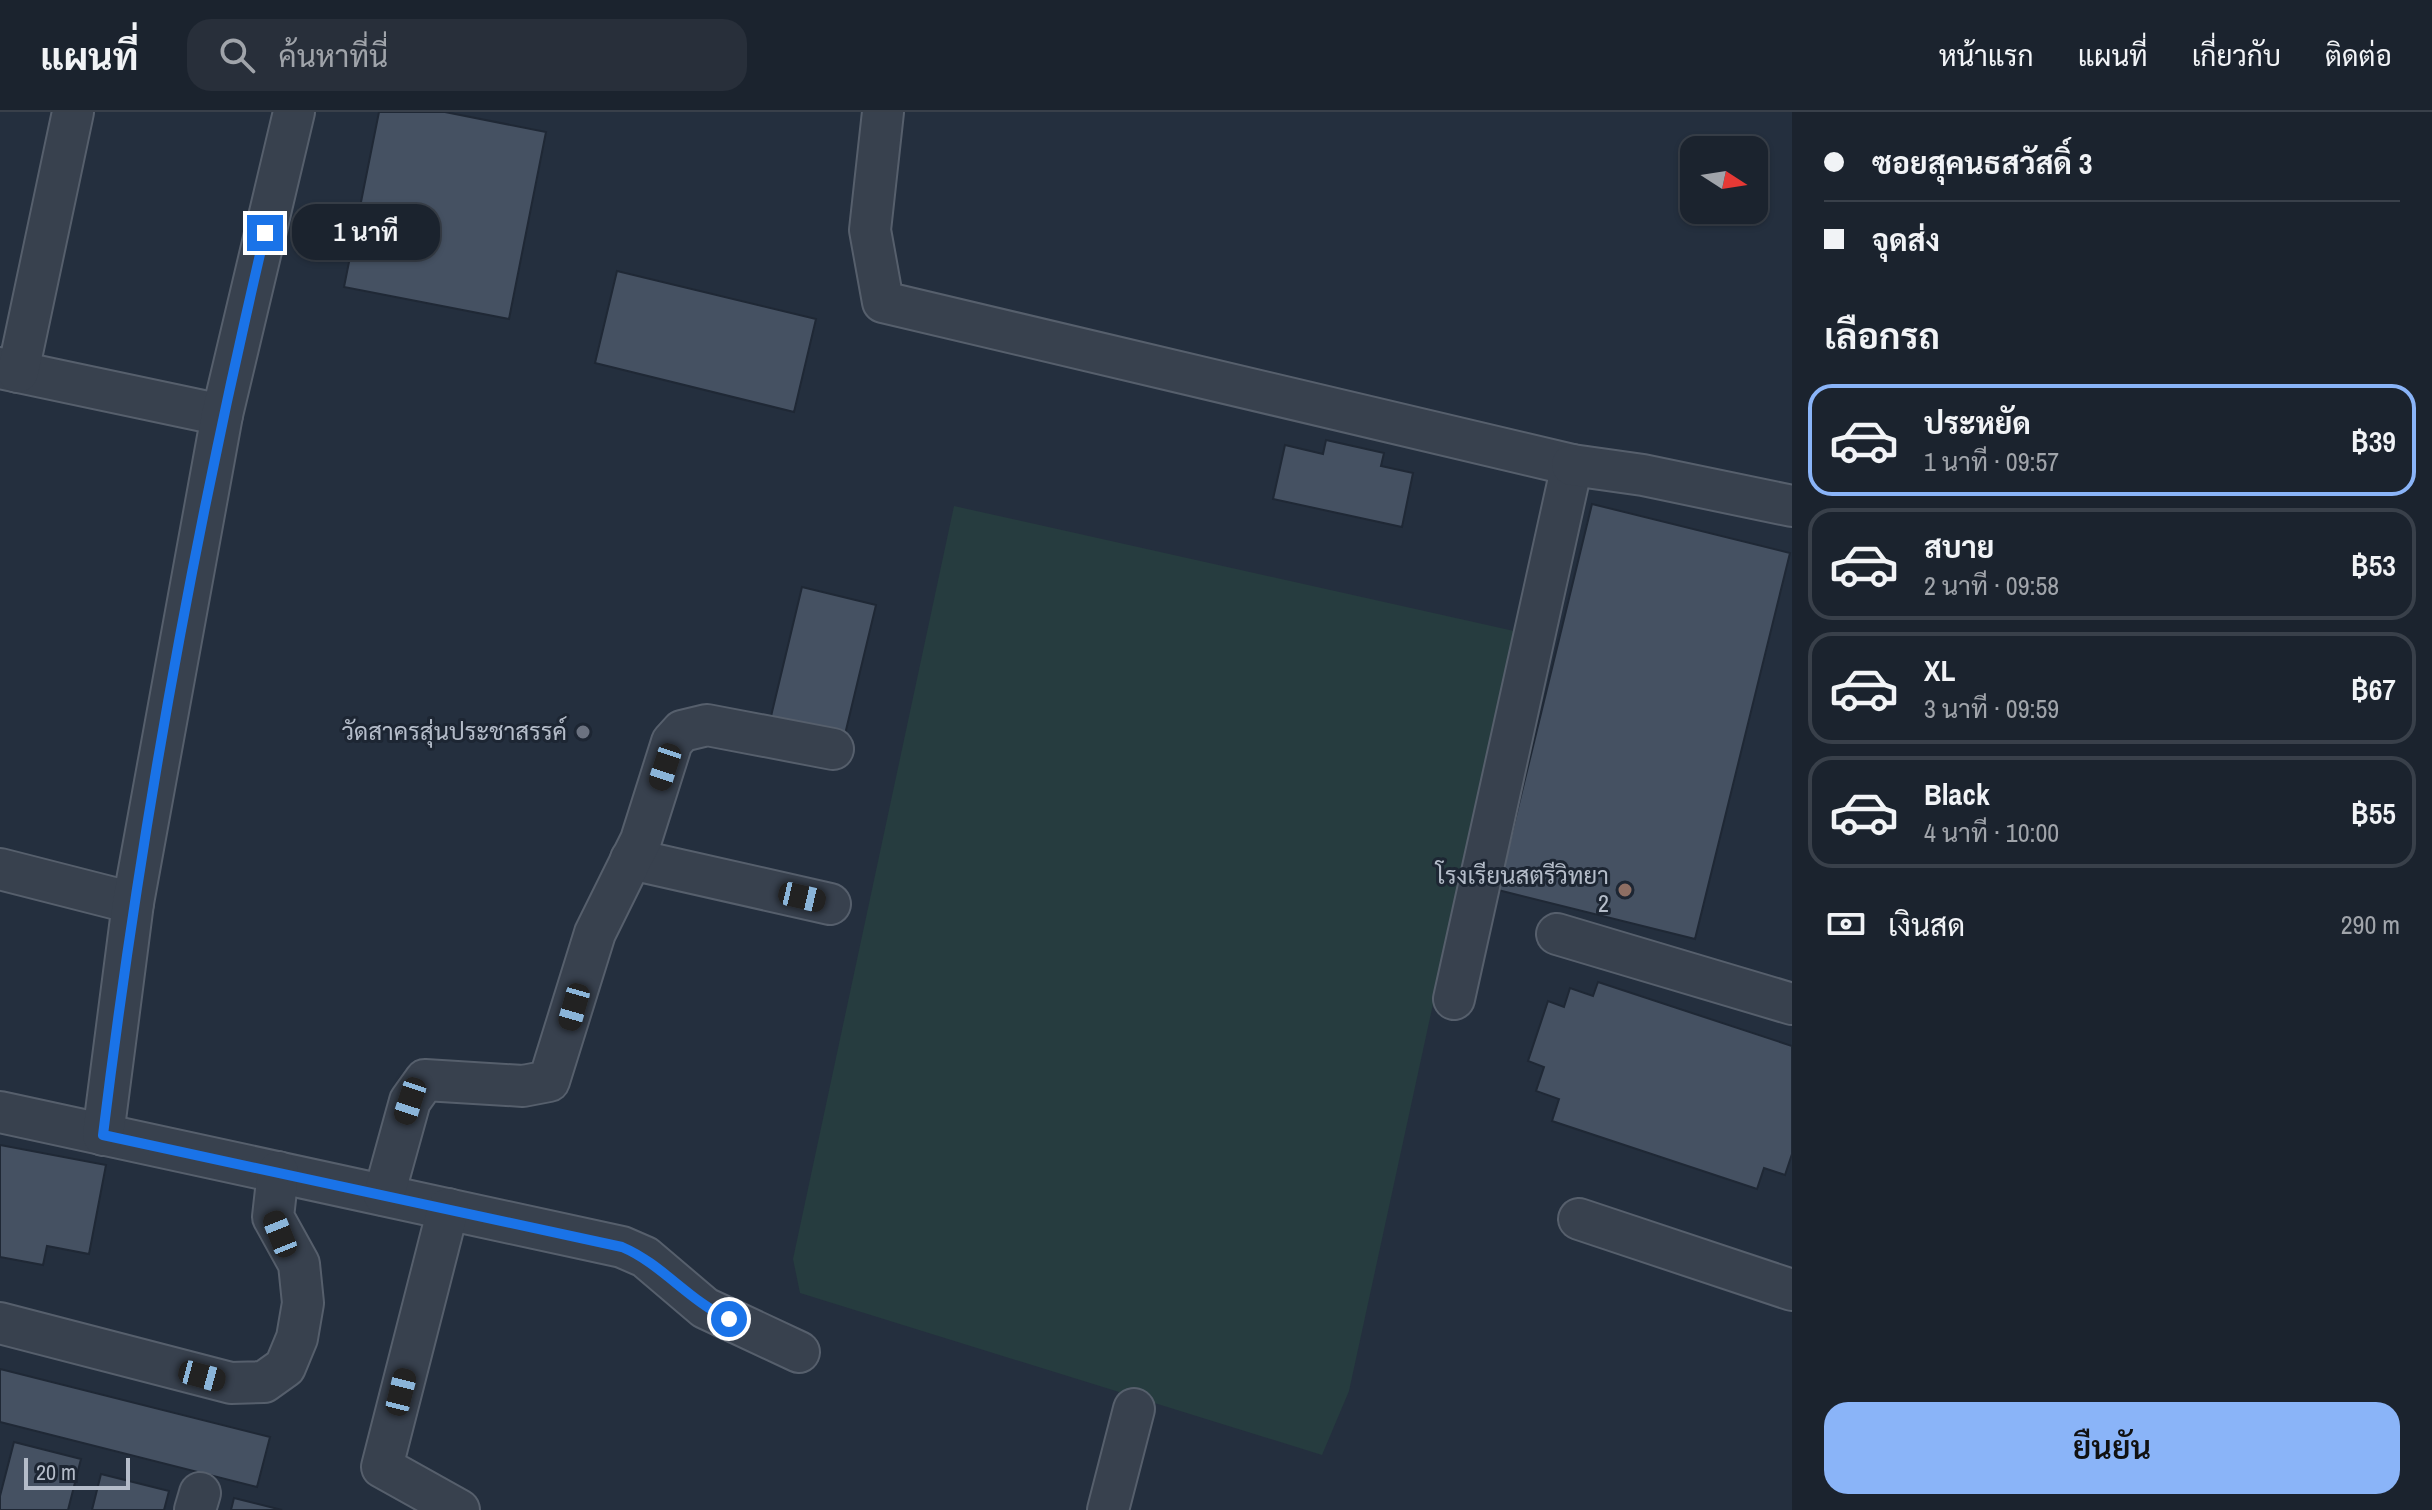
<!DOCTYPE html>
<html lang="th">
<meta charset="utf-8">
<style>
:root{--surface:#1b232e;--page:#282f3a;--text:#f1f3f6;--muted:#a0a4aa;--line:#39404a;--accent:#8ab4f8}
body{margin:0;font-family:"Archivo Narrow",Sarabun,sans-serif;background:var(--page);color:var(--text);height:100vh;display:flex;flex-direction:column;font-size:30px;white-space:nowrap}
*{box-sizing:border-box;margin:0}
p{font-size:26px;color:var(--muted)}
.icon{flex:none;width:44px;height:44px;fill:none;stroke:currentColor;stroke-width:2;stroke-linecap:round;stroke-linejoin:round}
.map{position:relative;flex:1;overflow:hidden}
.details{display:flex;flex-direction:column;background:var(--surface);width:640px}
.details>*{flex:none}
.hud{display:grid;align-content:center;height:176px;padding:0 32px;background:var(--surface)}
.needle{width:52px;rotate:102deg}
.fabs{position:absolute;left:1680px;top:24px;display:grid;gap:16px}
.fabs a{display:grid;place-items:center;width:88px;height:88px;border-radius:16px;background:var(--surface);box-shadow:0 2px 6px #0004,0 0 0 2px var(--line);font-size:40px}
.scale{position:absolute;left:24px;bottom:20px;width:106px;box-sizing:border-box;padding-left:8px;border:4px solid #b4bcc9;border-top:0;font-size:22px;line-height:28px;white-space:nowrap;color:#b4bcc9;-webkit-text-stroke:6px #1d2633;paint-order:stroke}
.end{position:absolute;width:36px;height:36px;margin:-18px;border:10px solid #1a73e8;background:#fff;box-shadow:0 0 0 4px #fff}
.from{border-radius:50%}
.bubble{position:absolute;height:56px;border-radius:24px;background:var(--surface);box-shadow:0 2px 6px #0004,0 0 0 2px var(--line);font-size:26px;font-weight:600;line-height:56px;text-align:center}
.car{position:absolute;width:24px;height:48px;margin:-24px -12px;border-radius:10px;box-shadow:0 0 6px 2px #0007;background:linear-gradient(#222 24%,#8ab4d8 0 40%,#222 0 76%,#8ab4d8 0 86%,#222 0)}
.hud b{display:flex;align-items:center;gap:28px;height:76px;font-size:30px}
.hud b+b{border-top:2px solid var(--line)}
.hud i{width:20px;height:20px;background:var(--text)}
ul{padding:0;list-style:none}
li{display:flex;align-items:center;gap:24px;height:112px;margin:0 16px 12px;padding:0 16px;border:4px solid var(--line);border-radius:24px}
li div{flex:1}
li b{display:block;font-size:30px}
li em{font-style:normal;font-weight:600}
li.active{border-color:var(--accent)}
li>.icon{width:72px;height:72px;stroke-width:1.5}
h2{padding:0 32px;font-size:36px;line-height:96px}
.pay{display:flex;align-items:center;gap:20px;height:88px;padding:0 32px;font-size:30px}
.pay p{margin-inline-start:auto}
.action{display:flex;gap:16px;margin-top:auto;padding:16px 32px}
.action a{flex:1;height:92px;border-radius:24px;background:var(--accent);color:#111;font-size:32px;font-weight:600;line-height:92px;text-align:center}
header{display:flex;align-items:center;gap:48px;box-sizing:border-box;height:112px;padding:0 40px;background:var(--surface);border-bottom:2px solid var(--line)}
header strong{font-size:38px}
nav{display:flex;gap:44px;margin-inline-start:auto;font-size:28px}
.search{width:560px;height:72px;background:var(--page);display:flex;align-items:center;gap:20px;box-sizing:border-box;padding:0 28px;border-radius:24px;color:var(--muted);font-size:30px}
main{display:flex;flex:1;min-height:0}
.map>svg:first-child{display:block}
.green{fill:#263c3f}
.building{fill:#455162;stroke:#1f2835;stroke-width:2}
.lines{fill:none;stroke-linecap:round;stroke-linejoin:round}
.minor-casing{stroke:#565f6c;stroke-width:44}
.minor{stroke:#38414e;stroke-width:40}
.route{stroke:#1a73e8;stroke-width:10}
.worship-dot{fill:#6b7280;stroke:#1d2633;stroke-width:3}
.education-dot{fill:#8d6e63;stroke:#1d2633;stroke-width:3}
.labels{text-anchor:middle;stroke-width:6;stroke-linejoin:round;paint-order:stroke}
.poi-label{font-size:24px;fill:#b4bcc9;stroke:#1d2633;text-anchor:end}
</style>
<header>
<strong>แผนที่</strong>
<div class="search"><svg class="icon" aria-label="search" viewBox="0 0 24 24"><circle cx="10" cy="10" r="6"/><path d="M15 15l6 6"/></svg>ค้นหาที่นี่</div>
<nav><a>หน้าแรก</a><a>แผนที่</a><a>เกี่ยวกับ</a><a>ติดต่อ</a></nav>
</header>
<main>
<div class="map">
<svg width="1792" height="1398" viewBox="0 0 1792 1398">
<rect width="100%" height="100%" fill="#242f3e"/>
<path class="green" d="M954,394L1514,519L1349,1279L1322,1343L800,1181L793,1147Z"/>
<g class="building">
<path d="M379,0H445L546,20L509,207L344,175Z"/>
<path d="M617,159L816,207L794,300L595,251Z"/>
<path d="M1326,328L1384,341L1381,354L1413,361L1402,415L1273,387L1285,333L1323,342Z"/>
<path d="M1592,392L1790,441L1695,827L1498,778Z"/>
<path d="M802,475L876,493L841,639L767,621Z"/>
<path d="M1598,870L1792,934V1042L1785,1063L1764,1056L1757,1077L1552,1009L1559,987L1536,979L1544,955L1528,949L1548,889L1564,895L1570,876L1593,884Z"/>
<path d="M0,1033L106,1053L89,1142L47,1134L43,1153L0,1145Z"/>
<path d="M0,1257L270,1325L257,1375L0,1310Z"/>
<path d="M14,1330L81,1347L68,1398H0V1384Z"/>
<path d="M101,1362L169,1379L164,1398H92Z"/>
<path d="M234,1386L282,1398H231Z"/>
</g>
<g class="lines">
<g class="minor-casing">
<g id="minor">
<path d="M883,0L870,118L883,190L1572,353L1454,887"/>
<path d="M0,256L222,303"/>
<path d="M18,260L73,0"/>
<path d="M1572,353L1643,363L1792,394"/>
<path d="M631,747L830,792"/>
<path d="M0,757L133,791"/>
<path d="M1557,822L1792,892"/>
<path d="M0,1000L622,1135L645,1145L705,1196L799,1240"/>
<path d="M103,1023L133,791L222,303L294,0"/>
<path d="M384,1083L410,989L425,968L523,974L549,969L595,821L641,728L672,630L682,619L707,613L833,637"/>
<path d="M448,1097L382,1355L459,1398"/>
<path d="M1579,1107L1792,1178"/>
<path d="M0,1211L231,1271L264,1270L285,1255L297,1226L303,1191L299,1152L273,1105L278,1060"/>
<path d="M195,1398L200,1381"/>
<path d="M1108,1398L1134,1297"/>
</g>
</g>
<use href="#minor" class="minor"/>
</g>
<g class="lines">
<path class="route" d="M265,121C195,418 140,720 103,1023L622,1135C662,1152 689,1189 729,1207"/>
</g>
<circle class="worship-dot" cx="583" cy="620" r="8"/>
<circle class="education-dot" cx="1625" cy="778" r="8"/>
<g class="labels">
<g class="poi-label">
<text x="567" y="628">วัดสาครสุ่นประชาสรรค์</text>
<text x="1609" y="772">โรงเรียนสตรีวิทยา<tspan x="1609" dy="28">2</tspan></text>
</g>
</g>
</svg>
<div class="fabs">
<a><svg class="needle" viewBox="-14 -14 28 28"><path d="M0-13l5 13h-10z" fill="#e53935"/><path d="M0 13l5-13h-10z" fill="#a0a4aa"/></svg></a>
</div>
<div class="scale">20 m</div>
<i class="end from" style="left:729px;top:1207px"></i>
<i class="end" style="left:265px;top:121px"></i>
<div class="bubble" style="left:292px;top:92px;width:148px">1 นาที</div>
<i class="car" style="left:665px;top:655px;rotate:198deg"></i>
<i class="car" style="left:802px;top:785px;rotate:103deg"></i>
<i class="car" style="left:574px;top:895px;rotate:196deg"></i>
<i class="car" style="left:410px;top:989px;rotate:198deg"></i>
<i class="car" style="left:280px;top:1122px;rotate:338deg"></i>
<i class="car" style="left:202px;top:1264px;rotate:105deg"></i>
<i class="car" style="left:401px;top:1280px;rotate:14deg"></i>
</div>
<section class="details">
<div class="hud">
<b><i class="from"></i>ซอยสุคนธสวัสดิ์ 3</b>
<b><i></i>จุดส่ง</b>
</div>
<h2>เลือกรถ</h2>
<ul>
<li class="active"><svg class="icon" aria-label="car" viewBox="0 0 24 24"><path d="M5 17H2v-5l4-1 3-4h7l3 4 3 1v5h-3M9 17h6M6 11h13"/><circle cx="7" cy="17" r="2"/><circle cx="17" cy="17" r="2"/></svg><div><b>ประหยัด</b><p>1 นาที · 09:57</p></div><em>฿39</em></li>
<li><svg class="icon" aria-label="car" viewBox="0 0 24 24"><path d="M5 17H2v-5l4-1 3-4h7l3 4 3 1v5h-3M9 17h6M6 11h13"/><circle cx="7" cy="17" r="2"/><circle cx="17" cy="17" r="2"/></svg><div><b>สบาย</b><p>2 นาที · 09:58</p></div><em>฿53</em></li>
<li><svg class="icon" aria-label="car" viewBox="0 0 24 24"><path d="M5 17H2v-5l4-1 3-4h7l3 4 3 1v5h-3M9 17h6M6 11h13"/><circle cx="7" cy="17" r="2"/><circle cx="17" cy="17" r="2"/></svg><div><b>XL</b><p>3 นาที · 09:59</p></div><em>฿67</em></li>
<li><svg class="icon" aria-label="car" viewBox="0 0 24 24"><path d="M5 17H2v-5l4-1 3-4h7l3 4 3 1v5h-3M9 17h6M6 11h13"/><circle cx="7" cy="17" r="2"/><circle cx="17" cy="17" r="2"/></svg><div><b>Black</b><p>4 นาที · 10:00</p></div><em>฿55</em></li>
</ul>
<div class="pay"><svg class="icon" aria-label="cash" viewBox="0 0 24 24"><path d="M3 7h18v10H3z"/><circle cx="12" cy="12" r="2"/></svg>เงินสด<p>290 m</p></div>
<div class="action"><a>ยืนยัน</a></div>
</section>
</main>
